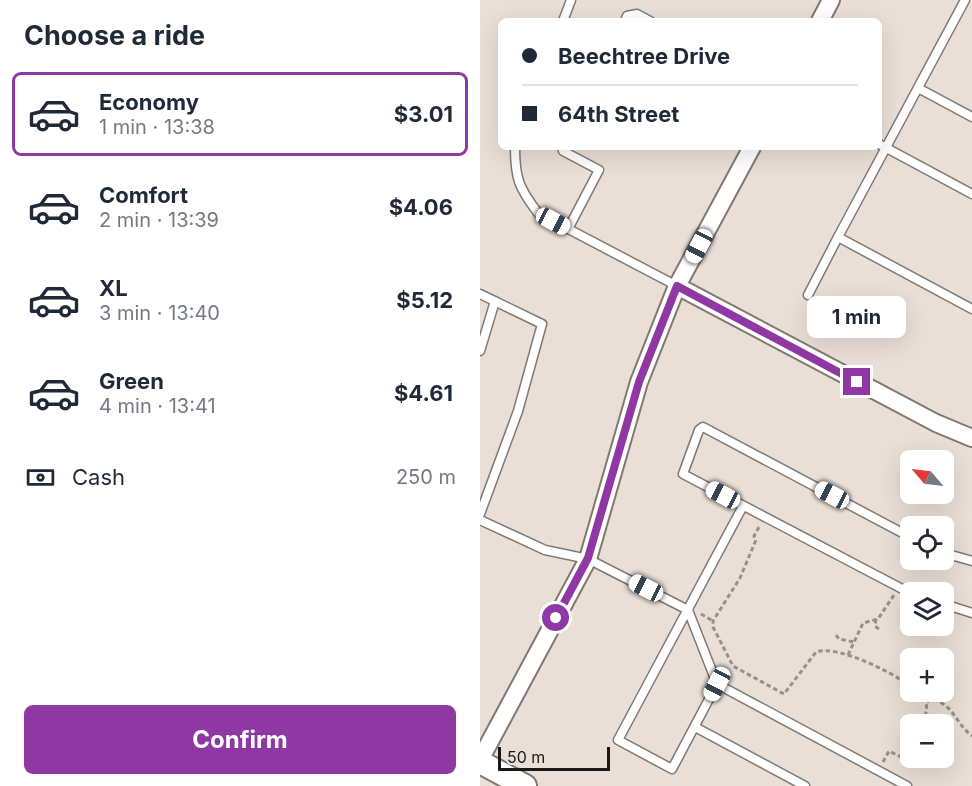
<!DOCTYPE html>
<meta charset="utf-8">
<style>
:root{--surface:#fff;--page:#f2f2f3;--text:#1f2937;--muted:#747a83;--line:#e0e1e3;--accent:#8f38a4}
body{margin:0;font-family:Inter,sans-serif;background:var(--page);color:var(--text);height:100vh;display:flex;flex-direction:column;font-size:22px;white-space:nowrap}
*{box-sizing:border-box;margin:0}
p{font-size:20px;color:var(--muted)}
.icon{flex:none;width:33px;height:33px;fill:none;stroke:currentColor;stroke-width:2;stroke-linecap:round;stroke-linejoin:round}
.map{position:relative;flex:1;overflow:hidden}
.details{display:flex;flex-direction:column;background:var(--surface);width:480px}
.details>*{flex:none}
.banner{position:absolute;left:18px;top:18px;width:384px;height:132px;border-radius:9px;box-shadow:0 6px 24px #0002;display:grid;align-content:center;height:132px;padding:0 24px;background:var(--surface)}
.needle{width:39px;rotate:298deg}
.fabs{position:absolute;left:420px;top:450px;display:grid;gap:12px}
.fabs a{display:grid;place-items:center;width:54px;height:54px;border-radius:9px;background:var(--surface);box-shadow:0 6px 24px #0002;font-size:30px}
.scale{position:absolute;left:18px;bottom:15px;width:112px;box-sizing:border-box;padding-left:6px;border:3px solid #1b1714;border-top:0;font-size:16px;line-height:21px;white-space:nowrap;color:#1b1714;-webkit-text-stroke:4px #eadfd6;paint-order:stroke}
.end{position:absolute;width:27px;height:27px;margin:-14px;border:8px solid #8f38a4;background:#fff;box-shadow:0 0 0 3px #fff}
.from{border-radius:50%}
.bubble{position:absolute;height:42px;border-radius:9px;background:var(--surface);box-shadow:0 6px 24px #0002;font-size:20px;font-weight:700;line-height:42px;text-align:center}
.car{position:absolute;width:18px;height:36px;margin:-18px -9px;border-radius:8px;box-shadow:0 0 4px 2px #0007;background:linear-gradient(#fff 24%,#345 0 40%,#fff 0 76%,#345 0 86%,#fff 0)}
.banner b{display:flex;align-items:center;gap:21px;height:57px;font-size:22px}
.banner b+b{border-top:2px solid var(--line)}
.banner i{width:15px;height:15px;background:var(--text)}
ul{padding:0;list-style:none}
li{display:flex;align-items:center;gap:18px;height:84px;margin:0 12px 9px;padding:0 12px;border:3px solid transparent;border-radius:9px}
li div{flex:1}
li b{display:block;font-size:22px}
li em{font-style:normal;font-weight:700}
li.selected{border-color:var(--accent)}
li>.icon{width:54px;height:54px;stroke-width:1.5}
h2{padding:0 24px;font-size:27px;line-height:72px}
.pay{display:flex;align-items:center;gap:15px;height:66px;padding:0 24px;font-size:22px}
.pay p{margin-inline-start:auto}
.action{display:flex;gap:12px;margin-top:auto;padding:12px 24px}
.action a{flex:1;height:69px;border-radius:9px;background:var(--accent);color:#fff;font-size:24px;font-weight:700;line-height:69px;text-align:center}
main{display:flex;flex:1;min-height:0}
.map>svg:first-child{display:block}
.lines{fill:none;stroke-linecap:round;stroke-linejoin:round}
.lane-casing{stroke:#82786f;stroke-width:11}
.street-casing{stroke:#82786f;stroke-width:20}
.secondary-casing{stroke:#82786f;stroke-width:26}
.path{stroke:#989089;stroke-width:3;stroke-dasharray:4.5 3;stroke-linecap:butt}
.lane{stroke:#fff;stroke-width:8}
.street{stroke:#fff;stroke-width:16}
.secondary{stroke:#fff;stroke-width:22}
.route{stroke:#8f38a4;stroke-width:8}
</style>
<main>
<section class="details">
<h2>Choose a ride</h2>
<ul>
<li class="selected"><svg class="icon" aria-label="car" viewBox="0 0 24 24"><path d="M5 17H2v-5l4-1 3-4h7l3 4 3 1v5h-3M9 17h6M6 11h13"/><circle cx="7" cy="17" r="2"/><circle cx="17" cy="17" r="2"/></svg><div><b>Economy</b><p>1 min · 13:38</p></div><em>$3.01</em></li>
<li><svg class="icon" aria-label="car" viewBox="0 0 24 24"><path d="M5 17H2v-5l4-1 3-4h7l3 4 3 1v5h-3M9 17h6M6 11h13"/><circle cx="7" cy="17" r="2"/><circle cx="17" cy="17" r="2"/></svg><div><b>Comfort</b><p>2 min · 13:39</p></div><em>$4.06</em></li>
<li><svg class="icon" aria-label="car" viewBox="0 0 24 24"><path d="M5 17H2v-5l4-1 3-4h7l3 4 3 1v5h-3M9 17h6M6 11h13"/><circle cx="7" cy="17" r="2"/><circle cx="17" cy="17" r="2"/></svg><div><b>XL</b><p>3 min · 13:40</p></div><em>$5.12</em></li>
<li><svg class="icon" aria-label="car" viewBox="0 0 24 24"><path d="M5 17H2v-5l4-1 3-4h7l3 4 3 1v5h-3M9 17h6M6 11h13"/><circle cx="7" cy="17" r="2"/><circle cx="17" cy="17" r="2"/></svg><div><b>Green</b><p>4 min · 13:41</p></div><em>$4.61</em></li>
</ul>
<div class="pay"><svg class="icon" aria-label="cash" viewBox="0 0 24 24"><path d="M3 7h18v10H3z"/><circle cx="12" cy="12" r="2"/></svg>Cash<p>250 m</p></div>
<div class="action"><a>Confirm</a></div>
</section>
<div class="map">
<svg width="492" height="786" viewBox="0 0 492 786">
<rect width="100%" height="100%" fill="#eadfd6"/>
<g class="lines">
<g class="lane-casing">
<g id="lane">
<path d="M485,0L358,237L492,309"/>
<path d="M83,21L91,0"/>
<path d="M145,21L147,16L157,14L170,21"/>
<path d="M438,88L492,117"/>
<path d="M399,144L492,194"/>
<path d="M35,147C35,179 39,188 58,213L197,286"/>
<path d="M82,147L83,151L119,170L88,229"/>
<path d="M0,294L62,324L38,411L0,514"/>
<path d="M328,295L358,237"/>
<path d="M0,351L15,301"/>
<path d="M0,520L65,550L108,559L208,610L237,684L427,786"/>
<path d="M430,537L223,427L219,430L203,474L430,593"/>
<path d="M464,553L492,561"/>
<path d="M464,604L492,613"/>
<path d="M237,684L192,769L138,740L263,506"/>
<path d="M215,727L325,786"/>
</g>
</g>
<g class="street-casing">
<g id="street">
<path d="M340,21L351,0"/>
<path d="M197,286L456,423L492,438"/>
<path d="M0,760L108,559L159,382L197,286L272,147"/>
</g>
</g>
<g class="secondary-casing">
<path id="secondary" d="M0,762L45,786"/>
</g>
<g class="path">
<path d="M279,527L274,536L276,540L260,578L233,621V627L253,666L304,694L336,652C356,644 414,673 430,686"/>
<path d="M221,614L233,621"/>
<path d="M396,619L395,626L400,630"/>
<path d="M356,635L359,639L374,642"/>
<path d="M368,655L383,623L398,619L414,595"/>
<path d="M438,692C450,703 448,711 441,724"/>
<path d="M447,702L451,699C474,704 475,723 492,736"/>
<path d="M403,762L409,751L423,758L430,744"/>
</g>
<use href="#lane" class="lane"/>
<use href="#street" class="street"/>
<use href="#secondary" class="secondary"/>
</g>
<g class="lines">
<path class="route" d="M76,618L108,558L159,382L197,286L377,382"/>
</g>
</svg>
<div class="fabs">
<a><svg class="needle" viewBox="-14 -14 28 28"><path d="M0-13l5 13h-10z" fill="#e53935"/><path d="M0 13l5-13h-10z" fill="#747a83"/></svg></a>
<a><svg class="icon" aria-label="locate" viewBox="0 0 24 24"><circle cx="12" cy="12" r="6"/><path d="M12 2v4M12 18v4M2 12h4M18 12h4"/></svg></a>
<a><svg class="icon" aria-label="layers" viewBox="0 0 24 24"><path d="M12 4l9 5-9 5-9-5zM3 14l9 5 9-5"/></svg></a>
<a>+</a>
<a>−</a>
</div>
<div class="scale">50 m</div>
<i class="end from" style="left:76px;top:618px"></i>
<i class="end" style="left:377px;top:382px"></i>
<div class="bubble" style="left:327px;top:296px;width:99px">1 min</div>
<i class="car" style="left:73px;top:221px;rotate:118deg"></i>
<i class="car" style="left:219px;top:246px;rotate:208deg"></i>
<i class="car" style="left:243px;top:495px;rotate:298deg"></i>
<i class="car" style="left:352px;top:495px;rotate:298deg"></i>
<i class="car" style="left:166px;top:588px;rotate:297deg"></i>
<i class="car" style="left:237px;top:684px;rotate:208deg"></i>
<div class="banner">
<b><i class="from"></i>Beechtree Drive</b>
<b><i></i>64th Street</b>
</div>
</div>
</main>
